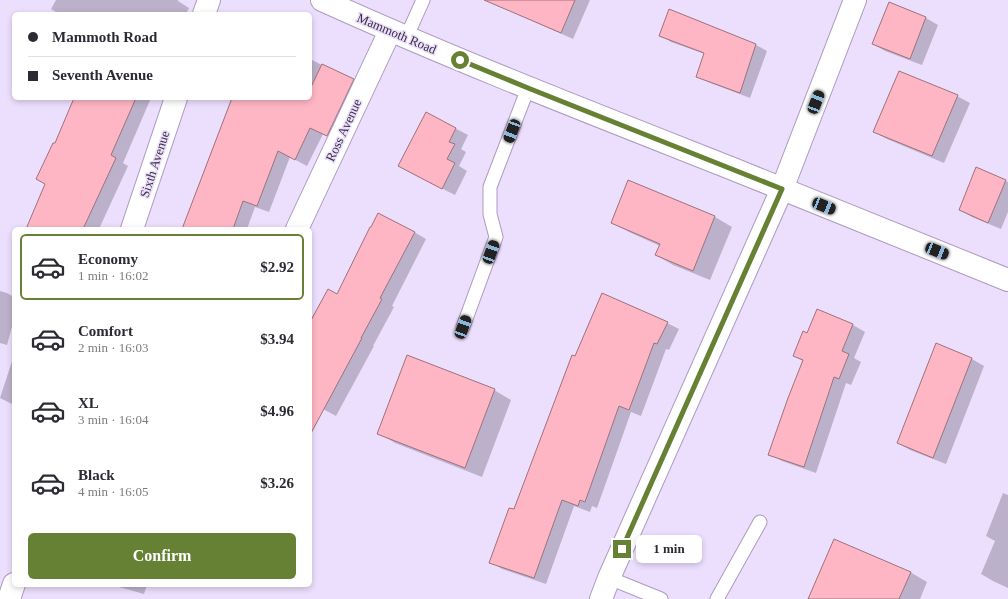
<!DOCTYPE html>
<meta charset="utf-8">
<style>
:root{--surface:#fff;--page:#f2f2f3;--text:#2b2b33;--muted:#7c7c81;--line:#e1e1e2;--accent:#668034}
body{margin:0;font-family:"Times New Roman",serif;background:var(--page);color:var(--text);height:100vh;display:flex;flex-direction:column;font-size:15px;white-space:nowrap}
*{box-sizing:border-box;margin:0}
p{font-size:13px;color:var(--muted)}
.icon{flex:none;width:22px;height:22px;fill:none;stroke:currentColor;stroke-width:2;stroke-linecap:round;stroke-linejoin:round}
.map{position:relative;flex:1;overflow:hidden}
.side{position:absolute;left:12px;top:227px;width:300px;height:360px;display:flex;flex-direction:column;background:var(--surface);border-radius:6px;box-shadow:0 2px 6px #0003}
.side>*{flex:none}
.top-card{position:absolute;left:12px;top:12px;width:300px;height:88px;border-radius:6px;box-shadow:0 2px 6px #0003;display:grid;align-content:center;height:88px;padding:0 16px;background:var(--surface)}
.end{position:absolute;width:18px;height:18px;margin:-9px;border:5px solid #668034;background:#fff;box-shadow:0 0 0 2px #fff}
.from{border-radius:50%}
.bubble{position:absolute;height:28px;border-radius:6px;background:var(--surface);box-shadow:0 2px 6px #0003;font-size:13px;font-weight:700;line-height:28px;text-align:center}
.car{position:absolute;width:12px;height:24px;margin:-12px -6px;border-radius:5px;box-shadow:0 0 3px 1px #0007;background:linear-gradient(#222 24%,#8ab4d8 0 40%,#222 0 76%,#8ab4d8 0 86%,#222 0)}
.top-card b{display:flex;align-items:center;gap:14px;height:38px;font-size:15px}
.top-card b+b{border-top:1px solid var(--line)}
.top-card i{width:10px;height:10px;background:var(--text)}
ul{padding:7px 0 0;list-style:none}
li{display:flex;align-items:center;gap:12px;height:66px;margin:0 8px 6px;padding:0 8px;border:2px solid transparent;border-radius:6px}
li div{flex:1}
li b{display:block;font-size:15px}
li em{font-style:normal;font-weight:700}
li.active{border-color:var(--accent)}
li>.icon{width:36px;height:36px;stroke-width:1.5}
.cta{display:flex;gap:8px;margin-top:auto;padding:8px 16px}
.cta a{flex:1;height:46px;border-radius:6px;background:var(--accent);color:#fff;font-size:16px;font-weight:700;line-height:46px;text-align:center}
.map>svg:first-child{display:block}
.shadow{fill:#0003}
.building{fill:#feb6c4;stroke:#9d727b}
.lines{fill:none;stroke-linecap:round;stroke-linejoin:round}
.service-casing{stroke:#ac9bc0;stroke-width:15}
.minor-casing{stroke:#ac9bc0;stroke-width:24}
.secondary-casing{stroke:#ac9bc0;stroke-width:24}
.service{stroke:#fff;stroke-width:13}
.minor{stroke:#fff;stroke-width:22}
.secondary{stroke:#fff;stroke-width:22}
.route{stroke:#668034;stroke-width:5}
.labels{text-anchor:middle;stroke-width:3;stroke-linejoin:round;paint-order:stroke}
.street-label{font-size:13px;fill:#383140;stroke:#ecdefd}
</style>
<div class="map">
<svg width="1008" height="599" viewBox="0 0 1008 599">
<rect width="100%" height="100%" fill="#ecdefd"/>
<g class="shadow">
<path d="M56,0H178V1L189,8L186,14H59L51,9Z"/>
<path d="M496,0H590L573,39L535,22Z"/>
<path d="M889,3L926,18L938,25L922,65L885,51L873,44Z"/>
<path d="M669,11L756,45L767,51L750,98L708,82L697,76L705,54L671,42L660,35Z"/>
<path d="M310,59L365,87L340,142L323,134L307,166L290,157L269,212L255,207L247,229H183L233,98H310Z"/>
<path d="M957,96L970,103L944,163L887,139L874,132Z"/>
<path d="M76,98H151L123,163L128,166L99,229H27L46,184L55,145Z"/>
<path d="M426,113L468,135L461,149L466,152L459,166L467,171L455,195L411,173Z"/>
<path d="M977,169L1008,182V212L1001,229L972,217L960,210Z"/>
<path d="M629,181L715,217L732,227L710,280L673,265L656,255L660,246L629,232L612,223Z"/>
<path d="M414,232L426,239L392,306L394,307L373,346H374L336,416L310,402V348Z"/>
<path d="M0,291L7,293L14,297V319L7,345L0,343Z"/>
<path d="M818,311L853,325L865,332L854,358L861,362L851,385L846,383L816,473L782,461L770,454L803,361L794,356L808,334Z"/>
<path d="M667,323L679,329L669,350L666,349L641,416L631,412L597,508L592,506L590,512L574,506L546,584L502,569L491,562L514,510L575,357Z"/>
<path d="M14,355V405L0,398Z"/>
<path d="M972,359L984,366L946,464L910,450L898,443Z"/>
<path d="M494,390L511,400L482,477L395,443L378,433Z"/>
<path d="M1003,493L1008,495V588L993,581L981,574L995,541L986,536Z"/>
<path d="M910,572L927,582L920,599H809Z"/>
<path d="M112,585H147L144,594Z"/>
</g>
<g class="building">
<path d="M484,0H575L561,33Z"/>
<path d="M889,2L926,17L910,59L872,44Z"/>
<path d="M669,9L756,44L740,93L696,77L704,53L659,36Z"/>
<path d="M322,64L354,79L327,136L310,128L295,160L278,151L257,206L243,201L233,229H182L232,98H310V89Z"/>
<path d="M899,71L958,95L932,156L873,132Z"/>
<path d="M74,98H136L111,155L116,158L83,229H26L45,184L36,179L53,143H55Z"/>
<path d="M426,112L456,128L449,142L455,144L447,159L455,163L442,189L398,166Z"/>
<path d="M976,167L1006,180L988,223L959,210Z"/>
<path d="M628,180L715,216L693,271L655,255L660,244L611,223Z"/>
<path d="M378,213L415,232L380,298L382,299L361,338H362L310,435V322L328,289L337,294L370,227H371Z"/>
<path d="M602,293L668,322L657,344L654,343L629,410L619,406L585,502L580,500L578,506L562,500L534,578L489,563L509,508L514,509L572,355L575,356Z"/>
<path d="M817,309L853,324L842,351L849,354L839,379L834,377L804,467L768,455L788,398L803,360L793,356L803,331L807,333Z"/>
<path d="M936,343L972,358L933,458L897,443Z"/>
<path d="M407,355L495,389L465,468L377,434Z"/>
<path d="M834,539L911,572L899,599H808Z"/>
</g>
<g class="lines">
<g class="service-casing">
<g id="service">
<path d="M406,38L423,0"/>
<path d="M463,327L496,237L490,214V187L528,88"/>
<path d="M609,578L661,599"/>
<path d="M717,599L760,522"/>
</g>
</g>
<g class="minor-casing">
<g id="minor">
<path d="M204,14L209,0"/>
<path d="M132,229L176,98"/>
<path d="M297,229L390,31"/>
<path d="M9,599L14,584"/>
<path d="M601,599L609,578L782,189L855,0"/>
</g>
</g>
<g class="secondary-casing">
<path id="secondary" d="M322,0C459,62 599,116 738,171C828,207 918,243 1008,280"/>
</g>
<use href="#service" class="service"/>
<use href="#minor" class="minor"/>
<use href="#secondary" class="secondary"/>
</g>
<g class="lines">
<path class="route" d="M460,60L528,88L782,189L622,549"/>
</g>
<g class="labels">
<g class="street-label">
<text transform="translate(397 33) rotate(23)" y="5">Mammoth Road</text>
<text transform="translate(343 130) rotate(-65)" y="5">Ross Avenue</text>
<text transform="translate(154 164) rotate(-72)" y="5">Sixth Avenue</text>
</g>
</g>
</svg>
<i class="end from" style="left:460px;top:60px"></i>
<i class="end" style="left:622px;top:549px"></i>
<div class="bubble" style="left:636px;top:535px;width:66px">1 min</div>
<i class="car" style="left:816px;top:102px;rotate:21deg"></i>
<i class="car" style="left:512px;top:131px;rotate:201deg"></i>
<i class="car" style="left:824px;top:206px;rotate:112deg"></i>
<i class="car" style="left:937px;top:251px;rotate:112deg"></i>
<i class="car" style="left:491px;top:252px;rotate:20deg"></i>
<i class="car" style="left:463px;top:327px;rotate:20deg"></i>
<div class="top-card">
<b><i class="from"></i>Mammoth Road</b>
<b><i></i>Seventh Avenue</b>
</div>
<section class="side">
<ul>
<li class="active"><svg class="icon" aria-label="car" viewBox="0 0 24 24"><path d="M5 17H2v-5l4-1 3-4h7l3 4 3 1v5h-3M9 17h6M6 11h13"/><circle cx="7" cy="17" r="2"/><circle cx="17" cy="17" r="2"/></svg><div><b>Economy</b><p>1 min · 16:02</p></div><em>$2.92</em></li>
<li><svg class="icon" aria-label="car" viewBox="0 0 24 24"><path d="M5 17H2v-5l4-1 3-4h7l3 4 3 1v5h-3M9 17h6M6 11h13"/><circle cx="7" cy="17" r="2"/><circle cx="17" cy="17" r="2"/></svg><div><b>Comfort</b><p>2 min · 16:03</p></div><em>$3.94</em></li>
<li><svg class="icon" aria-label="car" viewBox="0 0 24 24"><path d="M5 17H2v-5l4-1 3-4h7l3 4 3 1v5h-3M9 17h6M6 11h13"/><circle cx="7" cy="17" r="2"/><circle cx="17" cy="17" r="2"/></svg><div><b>XL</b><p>3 min · 16:04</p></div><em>$4.96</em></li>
<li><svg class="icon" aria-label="car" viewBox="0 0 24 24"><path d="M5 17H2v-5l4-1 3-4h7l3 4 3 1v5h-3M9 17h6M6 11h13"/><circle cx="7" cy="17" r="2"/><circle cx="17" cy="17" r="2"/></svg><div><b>Black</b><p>4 min · 16:05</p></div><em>$3.26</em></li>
</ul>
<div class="cta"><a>Confirm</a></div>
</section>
</div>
